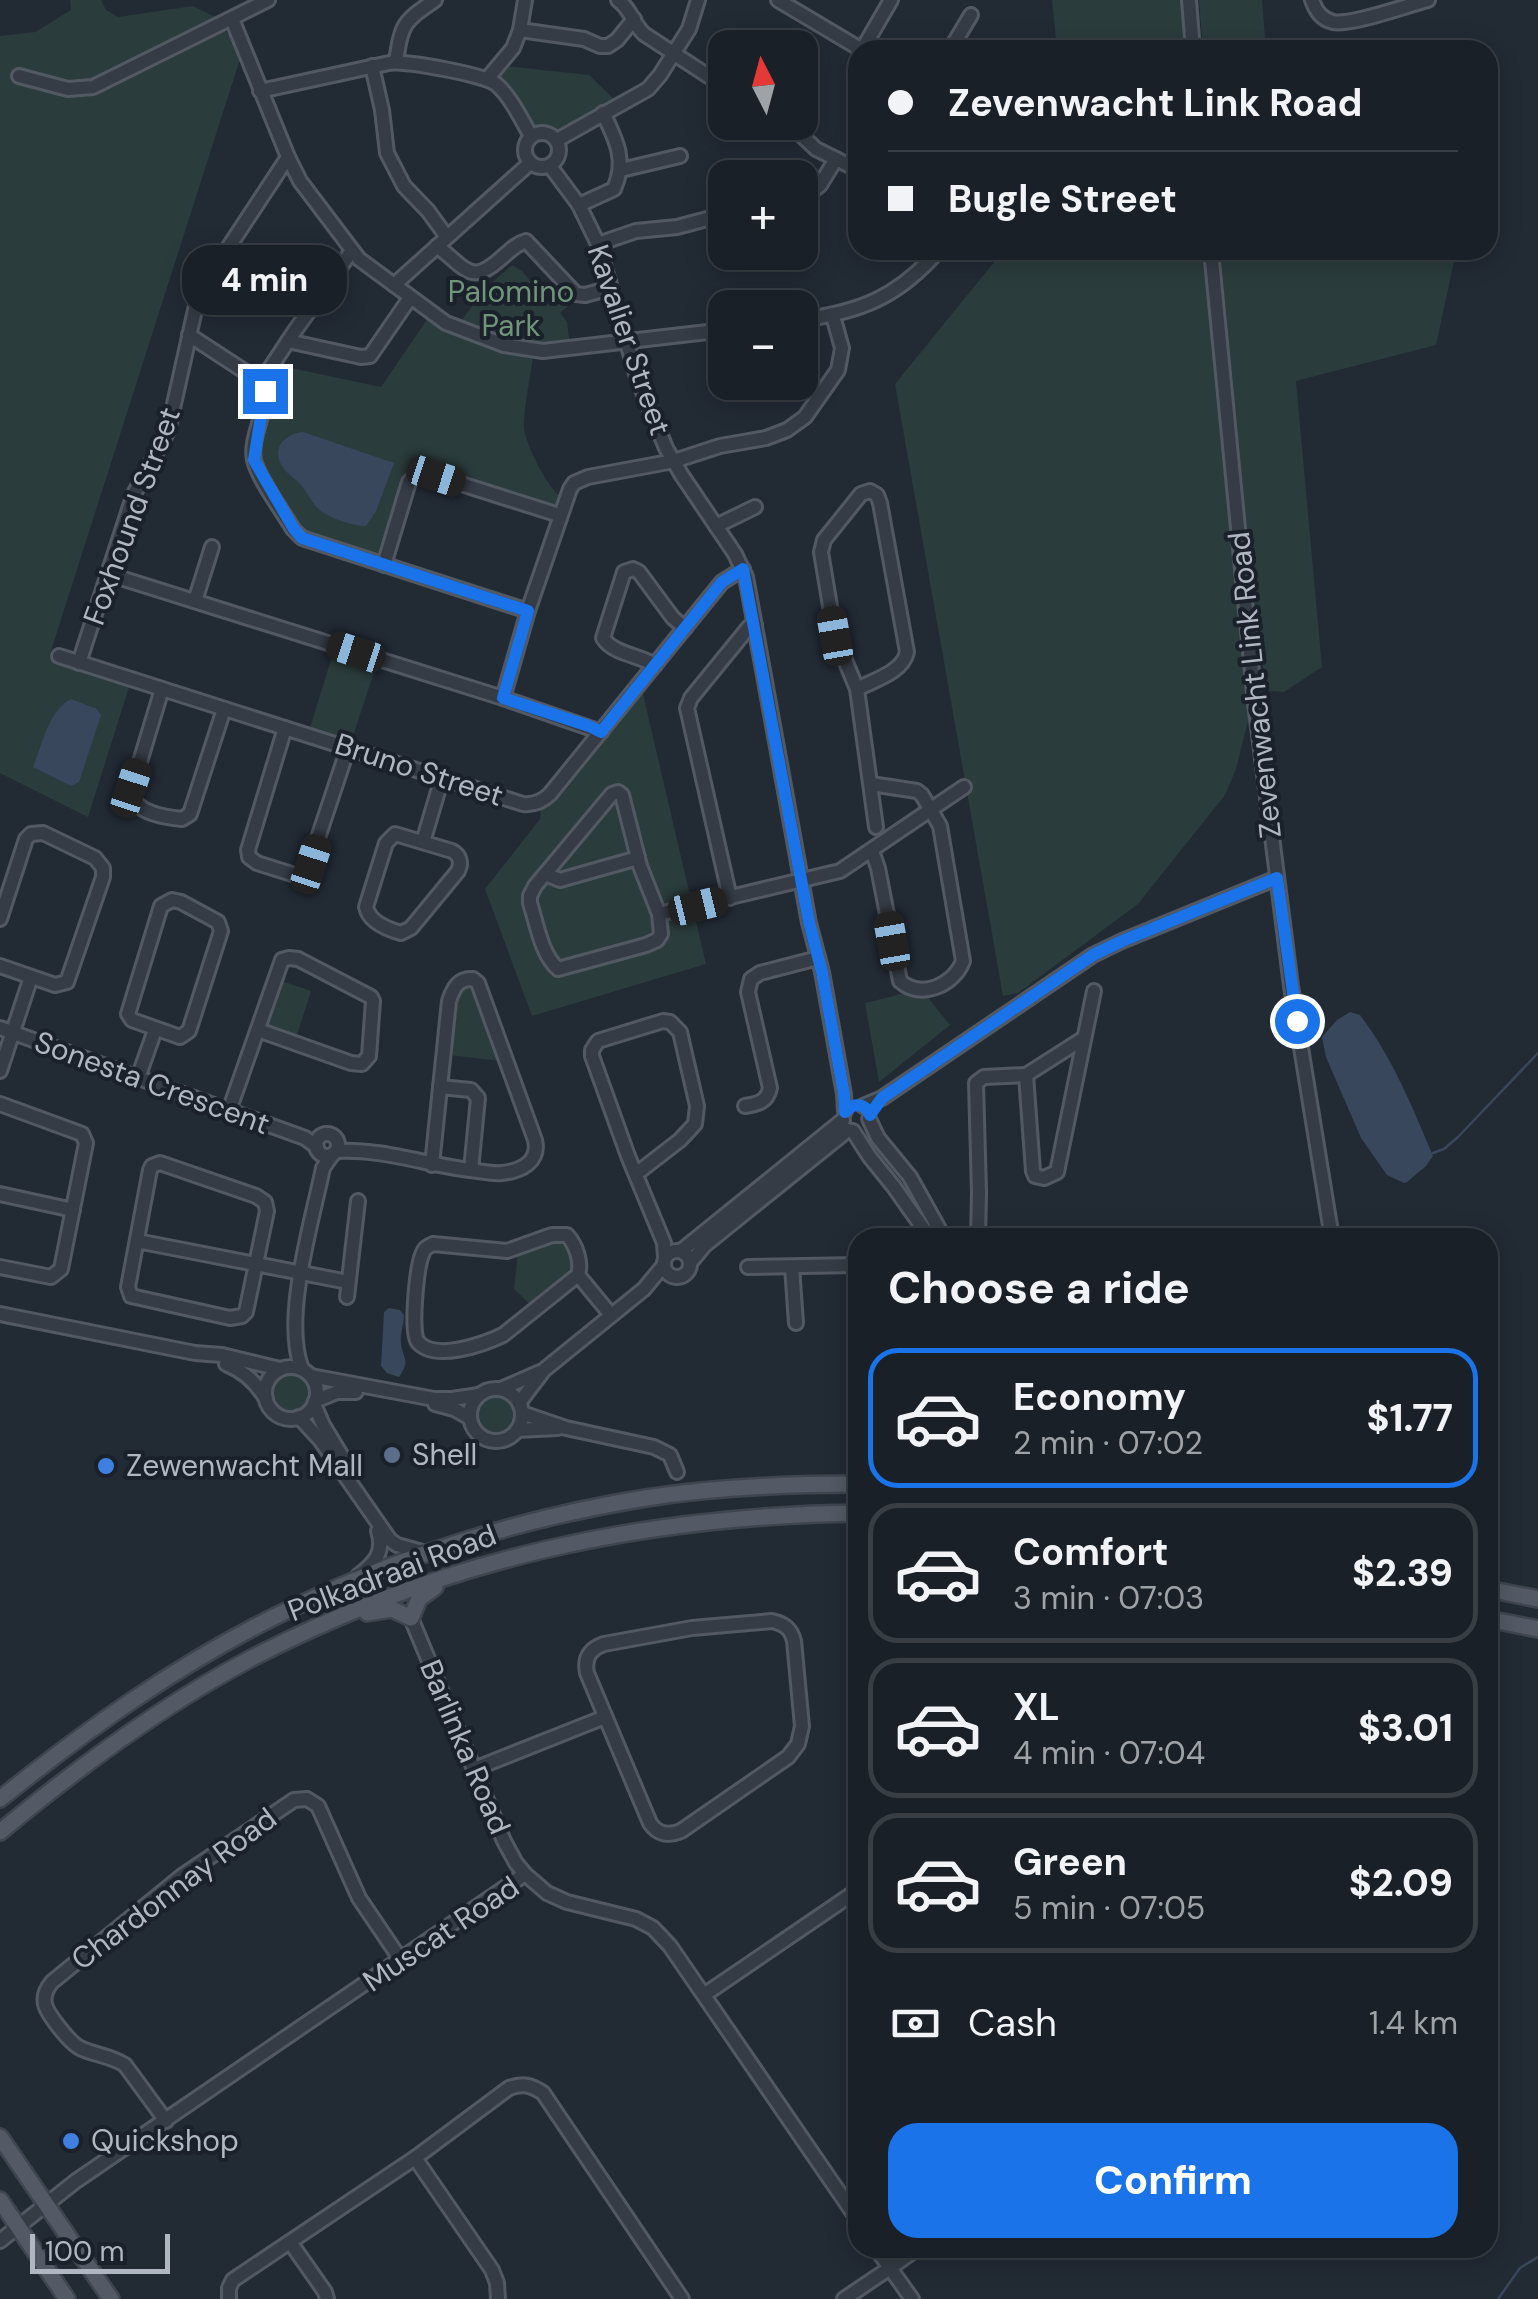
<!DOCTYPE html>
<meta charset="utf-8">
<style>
:root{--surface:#1a2027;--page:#272d33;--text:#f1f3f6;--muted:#9fa3a7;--line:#383e44;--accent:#1a73e8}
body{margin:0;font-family:"DM Sans",sans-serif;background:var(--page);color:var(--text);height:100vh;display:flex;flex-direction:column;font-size:38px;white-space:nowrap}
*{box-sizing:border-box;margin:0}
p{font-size:32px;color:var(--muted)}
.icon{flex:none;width:55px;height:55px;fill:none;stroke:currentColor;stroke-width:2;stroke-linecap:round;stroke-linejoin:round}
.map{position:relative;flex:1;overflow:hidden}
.details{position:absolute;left:848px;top:1228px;width:650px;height:1030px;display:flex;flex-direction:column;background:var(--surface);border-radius:30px;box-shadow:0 5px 25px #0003,0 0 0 2px var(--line)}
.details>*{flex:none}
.guide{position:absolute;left:848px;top:40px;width:650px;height:220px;border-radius:30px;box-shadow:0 5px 25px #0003,0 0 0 2px var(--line);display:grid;align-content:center;height:220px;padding:0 40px;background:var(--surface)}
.needle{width:65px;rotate:354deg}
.controls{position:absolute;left:708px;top:30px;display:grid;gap:20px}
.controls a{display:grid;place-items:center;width:110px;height:110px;border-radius:20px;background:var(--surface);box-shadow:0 5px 25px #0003,0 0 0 2px var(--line);font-size:50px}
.scale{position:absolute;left:30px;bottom:25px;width:140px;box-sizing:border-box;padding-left:10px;border:5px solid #b0b6c2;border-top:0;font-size:28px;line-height:35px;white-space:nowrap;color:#b0b6c2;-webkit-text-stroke:8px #1b212a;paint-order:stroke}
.end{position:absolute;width:45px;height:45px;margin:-22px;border:12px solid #1a73e8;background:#fff;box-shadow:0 0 0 5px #fff}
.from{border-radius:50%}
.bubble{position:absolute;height:70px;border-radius:30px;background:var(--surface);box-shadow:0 5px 25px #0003,0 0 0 2px var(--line);font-size:32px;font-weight:800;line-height:70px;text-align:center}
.car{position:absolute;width:30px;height:60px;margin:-30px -15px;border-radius:12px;box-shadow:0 0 8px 2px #0007;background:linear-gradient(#222 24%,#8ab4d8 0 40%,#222 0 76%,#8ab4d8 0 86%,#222 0)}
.guide b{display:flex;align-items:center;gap:35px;height:95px;font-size:38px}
.guide b+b{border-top:2px solid var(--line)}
.guide i{width:25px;height:25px;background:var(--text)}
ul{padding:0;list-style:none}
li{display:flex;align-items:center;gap:30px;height:140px;margin:0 20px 15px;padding:0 20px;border:5px solid var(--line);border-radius:30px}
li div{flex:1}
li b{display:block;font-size:38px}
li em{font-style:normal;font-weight:800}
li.current{border-color:var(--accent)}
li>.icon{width:90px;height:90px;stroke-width:1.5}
h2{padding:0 40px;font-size:45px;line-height:120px}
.pay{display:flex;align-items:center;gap:25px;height:110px;padding:0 40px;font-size:38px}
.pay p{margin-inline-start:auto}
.button{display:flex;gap:20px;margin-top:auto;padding:20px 40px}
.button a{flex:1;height:115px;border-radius:30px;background:var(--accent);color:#fff;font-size:40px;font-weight:800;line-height:115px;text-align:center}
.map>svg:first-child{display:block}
.green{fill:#2b3c3c}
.water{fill:#39475c}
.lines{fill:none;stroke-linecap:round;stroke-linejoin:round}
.stream{stroke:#39475c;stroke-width:2.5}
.minor-casing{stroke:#535963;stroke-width:18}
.major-casing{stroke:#3f454f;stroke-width:20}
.minor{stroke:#353c45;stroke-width:12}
.major{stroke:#535a65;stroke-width:15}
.route{stroke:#1a73e8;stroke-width:12}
.service-dot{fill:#5c6f8a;stroke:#1b212a;stroke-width:4}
.shop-dot{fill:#3f7fe0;stroke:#1b212a;stroke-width:4}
.labels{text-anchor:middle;stroke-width:8;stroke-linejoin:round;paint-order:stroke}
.park-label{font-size:30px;fill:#71957b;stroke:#1b212a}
.street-label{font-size:30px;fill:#b0b6c2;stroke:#1b212a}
.poi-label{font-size:30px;fill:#b0b6c2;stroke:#1b212a;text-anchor:start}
</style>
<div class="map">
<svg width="1538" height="2299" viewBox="0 0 1538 2299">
<rect width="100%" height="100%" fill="#222a34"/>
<g class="green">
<path d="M70,0H101L106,10L118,17L193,6L215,17L217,20L107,77L61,83L14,68L10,79C46,90 70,101 107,88L223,30L233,36L241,56L49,657L130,684L88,817L0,773V36L35,32L71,10Z"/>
<path d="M1052,0H1182L1187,50H1057Z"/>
<path d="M1199,0H1262L1266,50H1203Z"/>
<path d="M505,66L589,75L617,102C592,115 558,144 531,123C517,113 507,93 497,79L496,75Z"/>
<path d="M1004,250H1205L1249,717L1236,769L1225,795L1138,904L1018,993L1003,996L895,384Z"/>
<path d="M1220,250H1459L1455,257L1436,345L1296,381L1322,667L1284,692L1269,691L1259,652Z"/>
<path d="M512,265L522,271L549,303L559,295L569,305L560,313L567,322L570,345H523L459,324L484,290Z"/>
<path d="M428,318C461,337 494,350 533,356C531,374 523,412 524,428C526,445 547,487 561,497L559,503L553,507L418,470L381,554L378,556L311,538L298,528L261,466L258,458L268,381L277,365L381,387Z"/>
<path d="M334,650L377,663L350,745L309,731Z"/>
<path d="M639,691L643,694L706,964L532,1016L485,889L540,819L541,806Z"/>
<path d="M279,980L311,991L296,1038L270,1028L266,1022Z"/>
<path d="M469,985L474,988L501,1061L448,1055L453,1003L462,986Z"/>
<path d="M905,993L925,994L950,1025L879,1082L865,1003Z"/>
<path d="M559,1239C573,1241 572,1259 575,1271L532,1306L514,1289L518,1253Z"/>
<circle cx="291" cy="1392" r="18"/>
<circle cx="496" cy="1415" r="19"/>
</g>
<g class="water">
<path d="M303,432L394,463L376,511L366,526C353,526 332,519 321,511C313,505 308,494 302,486C297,480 290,476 285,470C269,451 283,434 303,432Z"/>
<path d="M71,699L97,709L101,715L79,782L71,786L33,767C42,745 49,710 71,699Z"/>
<path d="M1350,1012L1360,1015C1392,1057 1413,1108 1433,1156L1426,1166L1407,1182L1404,1183L1387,1175L1361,1138L1326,1057L1322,1037L1337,1020Z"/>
<path d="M389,1308L400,1310L404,1315C404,1324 400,1334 401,1343C403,1360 411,1360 399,1377L387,1373L381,1366L384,1312Z"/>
</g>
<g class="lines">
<g class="stream">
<path d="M1433,1153L1444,1149L1458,1137L1538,1053"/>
<path d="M1498,2299L1520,2268L1538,2257"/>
</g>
<g class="minor-casing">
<g id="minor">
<path d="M618,0C631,9 633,24 644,34L725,87"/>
<path d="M778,0L862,50L891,0"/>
<path d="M1189,0L1193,50"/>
<path d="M1312,0C1316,11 1321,19 1333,22C1350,26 1408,5 1428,0"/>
<path d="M232,19L288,157L300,181L359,259L446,323L504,345L543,351L725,330"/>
<path d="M520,30L584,39L600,46H608L617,40L634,19"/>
<path d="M1012,48L1014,50"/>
<path d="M950,50L971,15"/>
<path d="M396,61C402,23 403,22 435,0"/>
<path d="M372,66L382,110L387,153L404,186L428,211L447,237"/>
<path d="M19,76L68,89L93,87L268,0"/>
<path d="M487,79L513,48L520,30L525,0"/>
<path d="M260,91L389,63C404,60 485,75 496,84C511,97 521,119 531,136"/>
<path d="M782,122L798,132L816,149L858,170"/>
<circle cx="542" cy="150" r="17"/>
<path d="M557,140L648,89L660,75L689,29L698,0"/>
<path d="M550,166L579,205L598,244L637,377L666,448L681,474L735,554L746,577L809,923L822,972L844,1094L845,1111"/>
<path d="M621,170L680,156"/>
<path d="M800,201L820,185L836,159"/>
<path d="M579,205L614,189C627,160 616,140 603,113"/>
<path d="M598,244L636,231L677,227L711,218H725"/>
<path d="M437,246C470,272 471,286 506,254C513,248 517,244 526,241L576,294L585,295L611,288"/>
<path d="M988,250L990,251"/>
<path d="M1211,250L1255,703L1291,986L1332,1238"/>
<path d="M351,252L294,332L261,382C272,408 249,434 254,460C258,478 283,512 293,529L302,538L528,611"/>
<path d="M394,285L530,163"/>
<path d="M800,320C861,312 898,297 939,250"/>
<path d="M189,335L261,382"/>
<path d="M288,341L361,357L370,356L410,298"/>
<path d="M716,526L755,507"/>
<path d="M384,565L409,482L418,474L436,476L559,515"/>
<path d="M108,574L503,698L601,732"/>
<path d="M195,601L212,547"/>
<path d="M59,656L523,804C534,805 542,802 550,794L722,582L743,569"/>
<path d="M79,663L134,494L168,431L199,292L288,157"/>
<path d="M655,665C639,655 613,654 603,638L624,572L633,569L639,572L673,618L685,628"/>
<path d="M162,689L130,795C138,813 163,817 182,819L190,814L224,709"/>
<path d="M857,689L835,636L821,552L824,540L861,494L870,491L877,495L880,503L907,652C903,672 874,680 857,689L876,827"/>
<path d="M503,698L528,611L570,489L574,483L588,477L674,461L720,446L766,438L787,430L805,417L838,370L842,348L833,316"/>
<path d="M285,728L248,850L249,857L257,863L298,876L307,871L348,748"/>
<path d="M871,784L917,791L922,795L940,826L963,961C954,985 921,1000 900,981L878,868L872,851"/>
<path d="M618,792L622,795L640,866L659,914L661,934L657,940L646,945L558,969C541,954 537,924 530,903V896L535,886L612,794Z"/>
<path d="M395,834L452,851C460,855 462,863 458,871L411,928L401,933C387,929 369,922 366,907L386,843Z"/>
<path d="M423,842L442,778"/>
<path d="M545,874L560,880L638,858"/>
<path d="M730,898L687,708L691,698L749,627L755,625"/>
<path d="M172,900L181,902L218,922L221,931L189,1031L180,1037L132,1020L128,1014L161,906Z"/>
<path d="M659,914L840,871L964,787"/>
<path d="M0,919L26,839L31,834L43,833L95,858L103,868V877L67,982L55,985L0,966"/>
<path d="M0,1028L305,1138L317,1147"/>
<path d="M0,1071L31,977"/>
<path d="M1026,1075L1033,1171L1035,1176L1044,1178L1057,1172L1094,991"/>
<path d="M138,1078L155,1030"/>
<path d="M440,1087L471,1090L478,1098L471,1170"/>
<path d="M0,1104L82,1134L86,1143L61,1269L51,1277L0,1267"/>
<path d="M745,1106C758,1104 767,1102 770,1088L748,992L751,979L760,973L818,958"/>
<path d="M863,1106L882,1098L1093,955L1122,941L1277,878"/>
<path d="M229,1111L282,960L289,958L298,959L371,997L373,1001L369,1056L362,1064L351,1063L258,1030"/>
<path d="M869,1119L878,1138L910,1177L944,1238"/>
<path d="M853,1131L869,1156L894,1187L930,1238"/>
<circle cx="327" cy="1145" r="11"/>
<path d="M337,1151C379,1148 428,1165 470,1170C480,1171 492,1174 502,1173C521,1171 540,1162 535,1140L478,983L473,979C458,978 453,989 449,1001L432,1165"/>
<path d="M160,1163L256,1196L265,1202L267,1211L246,1312L242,1316L230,1318L131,1296L128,1287L150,1170L152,1166Z"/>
<path d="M636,1174L680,1140L695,1124L697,1106L680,1032L670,1022L663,1021L598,1041L592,1050V1056L628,1156L664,1243L665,1258"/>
<path d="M0,1194L73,1210"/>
<path d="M978,1238L979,1193L976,1083L984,1077L1026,1075L1084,1038"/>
<path d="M137,1241L348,1282"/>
<circle cx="677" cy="1264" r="13"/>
<path d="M681,1251L843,1120"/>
<path d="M690,1263L705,1245L848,1130"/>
<path d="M748,1267L858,1265"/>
<path d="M792,1267L796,1323"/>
<path d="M578,1275L503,1335C484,1344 435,1362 418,1342C410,1333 417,1267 422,1255C425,1247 426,1248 433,1244L507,1251L552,1235H567C576,1245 582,1262 578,1275L611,1315"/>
<path d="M347,1297L358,1201"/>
<path d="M0,1314L195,1353L222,1355L280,1369"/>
<path d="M226,1364C244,1371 256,1382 266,1399"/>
<circle cx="291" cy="1393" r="26"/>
<path d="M302,1369C282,1319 312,1222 323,1168L332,1155"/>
<path d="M311,1376L434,1399H452L479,1395"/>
<circle cx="496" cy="1415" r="26"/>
<path d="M501,1389L540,1372"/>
<path d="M315,1401L337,1392H356"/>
<path d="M519,1403L544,1370L644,1289L663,1266"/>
<path d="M314,1404L323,1425L352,1473"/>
<path d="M435,1404L454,1409L470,1418"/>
<path d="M522,1413L566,1428L654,1447L670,1455L677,1472"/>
<path d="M299,1417L321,1441L390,1540L397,1545L426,1553"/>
<path d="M517,1430L558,1428"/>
<path d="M358,1576C375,1563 385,1552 378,1531"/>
<path d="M411,1618L504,1841L516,1863L525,1874"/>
<path d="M772,1621C785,1624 791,1629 794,1641L802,1726L798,1744L788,1757L681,1831C669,1836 658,1835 650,1823L587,1673C584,1658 590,1649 604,1644L692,1628Z"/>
<path d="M474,1769L605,1717"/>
<path d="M704,1995L858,1890"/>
<path d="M166,2121L125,2065C111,2056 95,2055 80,2048C70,2043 47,2014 45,2004C43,1995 47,1988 52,1982L182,1876L294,1800L307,1799L318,1806L359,1898L401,1960"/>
<path d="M0,2241L76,2181L525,1874L547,1893L567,1902L636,1919L653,1928L670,1946L858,2220"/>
<path d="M290,2242L325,2292L327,2299"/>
<path d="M229,2299V2288L233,2280L415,2158"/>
<path d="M498,2299L497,2283L492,2270L415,2158L509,2088C523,2083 531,2085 543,2093L682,2299"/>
<path d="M844,2299L890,2268L876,2248"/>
<path d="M912,2299L890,2268L918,2248"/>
</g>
</g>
<g class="major-casing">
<g id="major">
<path d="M1488,1589L1538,1599"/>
<path d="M367,1613L392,1609L411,1618L419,1599L435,1587"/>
<path d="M1488,1619L1538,1629"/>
<path d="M0,1799C86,1730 178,1664 278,1615C392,1559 520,1518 646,1498C716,1487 787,1484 858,1484"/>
<path d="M0,1832C77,1768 161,1706 250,1659C443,1559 641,1516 858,1513"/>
<path d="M0,2137L111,2299"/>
<path d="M0,2200L67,2299"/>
</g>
</g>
<use href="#minor" class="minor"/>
<use href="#major" class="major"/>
</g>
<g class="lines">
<path class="route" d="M265,391L254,460L294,529L302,538L528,611L503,698L589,726L601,732L722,582L743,569L809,922L822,972L844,1094L845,1112C853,1102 865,1103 870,1115L882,1098L1093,955L1122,941L1277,878L1297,1021"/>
</g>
<circle class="service-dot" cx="392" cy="1455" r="10"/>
<g class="shop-dot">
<circle cx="106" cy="1466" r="10"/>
<circle cx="71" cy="2141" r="10"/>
</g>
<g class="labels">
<g class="park-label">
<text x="511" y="302">Palomino<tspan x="511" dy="34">Park</tspan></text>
</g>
<g class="street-label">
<text transform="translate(629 340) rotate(71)" y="10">Kavalier Street</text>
<text transform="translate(132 516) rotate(-70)" y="10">Foxhound Street</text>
<text transform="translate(1255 685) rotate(-96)" y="10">Zevenwacht Link Road</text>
<text transform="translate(419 770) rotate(18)" y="10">Bruno Street</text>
<text transform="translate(152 1083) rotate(20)" y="10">Sonesta Crescent</text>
<text transform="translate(392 1573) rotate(-21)" y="10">Polkadraai Road</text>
<text transform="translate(465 1747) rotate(67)" y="10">Barlinka Road</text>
<text transform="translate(174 1889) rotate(-37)" y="10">Chardonnay Road</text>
<text transform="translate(441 1934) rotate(-34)" y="10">Muscat Road</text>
</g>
<g class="poi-label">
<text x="412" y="1465">Shell</text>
<text x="126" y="1476">Zewenwacht Mall</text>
<text x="91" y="2151">Quickshop</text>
</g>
</g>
</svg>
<div class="controls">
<a><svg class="needle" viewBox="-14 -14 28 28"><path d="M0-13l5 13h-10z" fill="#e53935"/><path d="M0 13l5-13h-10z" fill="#9fa3a7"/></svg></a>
<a>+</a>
<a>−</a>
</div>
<div class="scale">100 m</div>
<i class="end from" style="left:1297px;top:1021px"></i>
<i class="end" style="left:265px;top:391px"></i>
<div class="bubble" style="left:182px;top:245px;width:165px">4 min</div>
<i class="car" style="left:436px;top:476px;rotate:108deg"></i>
<i class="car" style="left:835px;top:636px;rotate:350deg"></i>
<i class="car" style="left:356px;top:652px;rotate:288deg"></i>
<i class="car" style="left:131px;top:788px;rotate:18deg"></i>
<i class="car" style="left:311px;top:864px;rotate:18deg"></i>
<i class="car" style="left:698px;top:906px;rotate:76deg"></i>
<i class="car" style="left:892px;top:941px;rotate:350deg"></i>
<div class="guide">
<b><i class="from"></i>Zevenwacht Link Road</b>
<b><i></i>Bugle Street</b>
</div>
<section class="details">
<h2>Choose a ride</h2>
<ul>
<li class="current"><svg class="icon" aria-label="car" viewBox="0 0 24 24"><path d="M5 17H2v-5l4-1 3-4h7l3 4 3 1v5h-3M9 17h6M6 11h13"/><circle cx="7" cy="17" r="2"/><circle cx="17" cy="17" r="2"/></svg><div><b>Economy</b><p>2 min · 07:02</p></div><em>$1.77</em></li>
<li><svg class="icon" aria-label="car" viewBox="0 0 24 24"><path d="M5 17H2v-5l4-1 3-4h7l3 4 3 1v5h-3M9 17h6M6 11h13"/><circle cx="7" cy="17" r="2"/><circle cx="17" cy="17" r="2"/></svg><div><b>Comfort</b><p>3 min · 07:03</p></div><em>$2.39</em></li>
<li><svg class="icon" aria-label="car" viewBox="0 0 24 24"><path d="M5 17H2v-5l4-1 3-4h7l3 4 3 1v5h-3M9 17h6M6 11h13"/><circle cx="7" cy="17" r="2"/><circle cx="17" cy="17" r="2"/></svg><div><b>XL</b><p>4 min · 07:04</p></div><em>$3.01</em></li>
<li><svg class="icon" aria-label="car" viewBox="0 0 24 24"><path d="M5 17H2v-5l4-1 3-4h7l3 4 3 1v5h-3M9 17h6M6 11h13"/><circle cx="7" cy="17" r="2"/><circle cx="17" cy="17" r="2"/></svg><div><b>Green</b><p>5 min · 07:05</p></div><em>$2.09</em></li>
</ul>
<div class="pay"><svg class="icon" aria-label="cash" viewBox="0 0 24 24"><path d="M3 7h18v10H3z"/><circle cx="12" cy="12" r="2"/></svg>Cash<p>1.4 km</p></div>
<div class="button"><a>Confirm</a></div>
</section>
</div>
